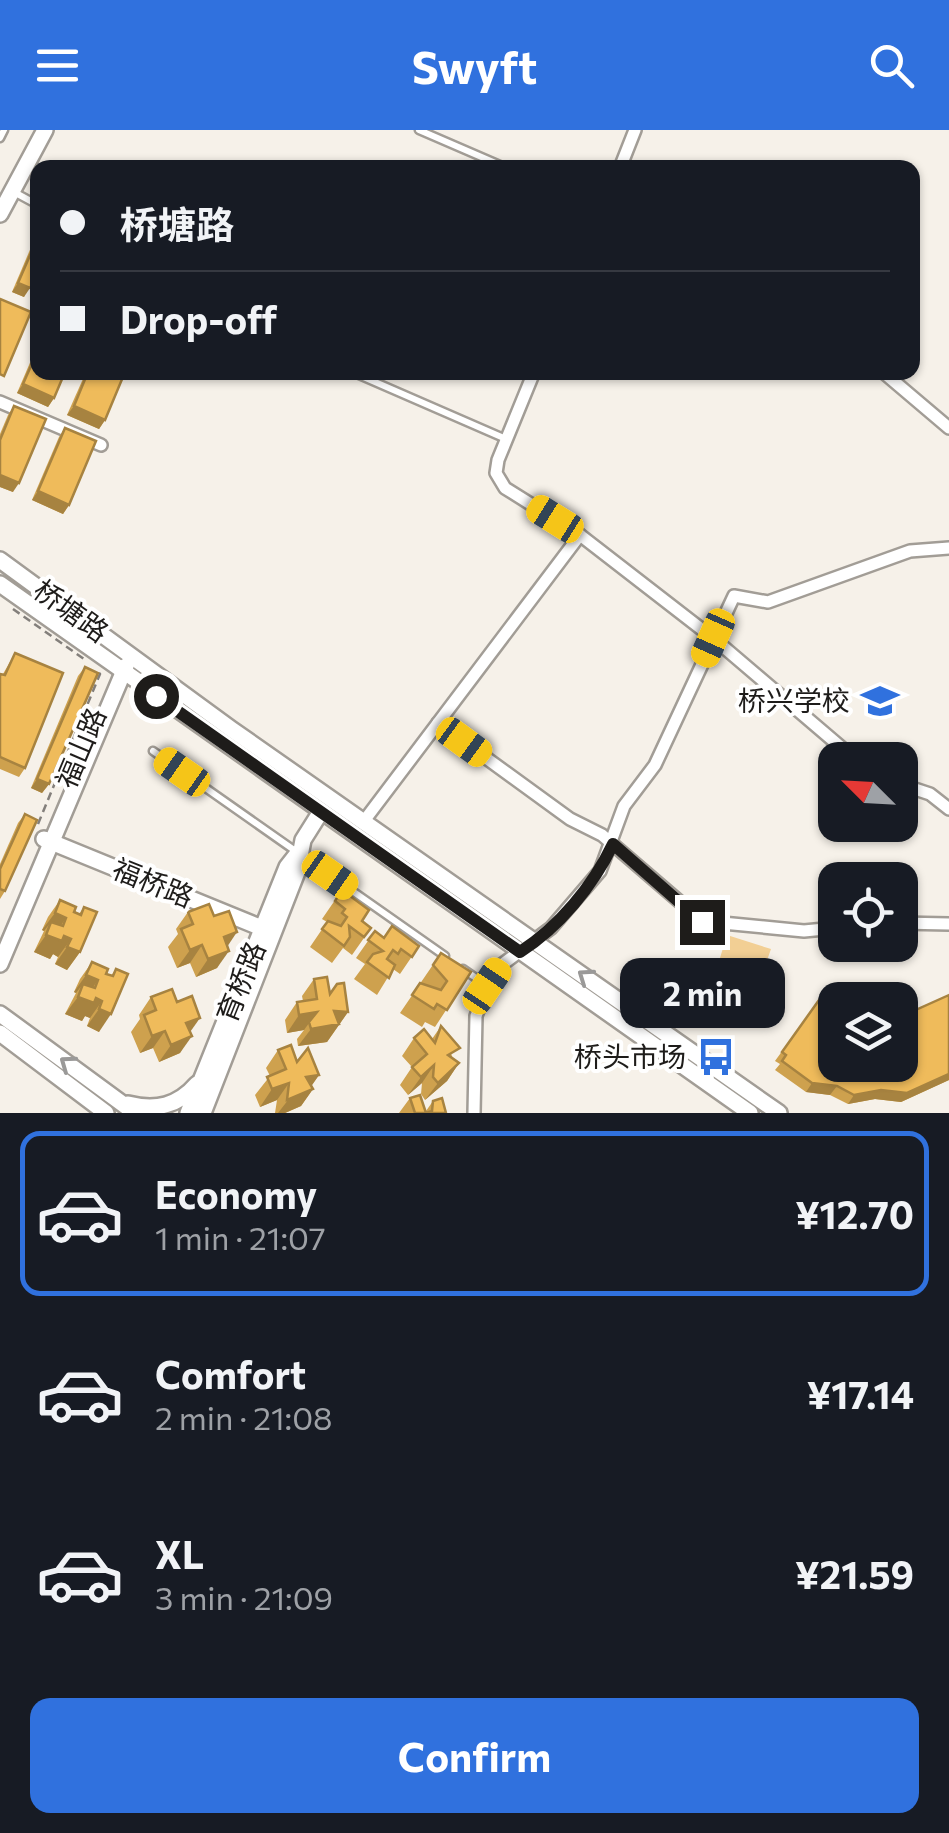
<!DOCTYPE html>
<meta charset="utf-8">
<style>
:root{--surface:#171b24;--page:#242831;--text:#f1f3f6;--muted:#9ea1a6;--line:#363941;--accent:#3071de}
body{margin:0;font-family:Commissioner,"Noto Sans SC",sans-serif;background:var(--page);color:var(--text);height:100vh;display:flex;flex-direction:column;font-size:38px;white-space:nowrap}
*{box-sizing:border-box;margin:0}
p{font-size:32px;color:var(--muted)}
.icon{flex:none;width:55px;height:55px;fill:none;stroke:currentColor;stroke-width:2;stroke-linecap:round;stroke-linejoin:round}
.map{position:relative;height:983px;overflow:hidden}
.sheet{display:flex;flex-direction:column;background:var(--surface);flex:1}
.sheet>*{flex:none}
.top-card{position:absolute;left:30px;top:30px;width:890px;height:220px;border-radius:20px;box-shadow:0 2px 8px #0004;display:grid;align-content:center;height:220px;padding:0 30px;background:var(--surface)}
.needle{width:65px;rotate:294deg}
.tools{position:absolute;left:818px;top:612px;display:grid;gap:20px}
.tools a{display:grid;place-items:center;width:100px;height:100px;border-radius:20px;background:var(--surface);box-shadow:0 2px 8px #0004;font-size:50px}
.end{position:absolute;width:45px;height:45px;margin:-22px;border:12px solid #1e1c1a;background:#fff;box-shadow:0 0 0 5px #fff}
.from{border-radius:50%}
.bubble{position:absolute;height:70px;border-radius:20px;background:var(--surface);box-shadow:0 2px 8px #0004;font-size:32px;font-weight:700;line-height:70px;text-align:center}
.car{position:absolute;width:30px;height:60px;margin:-30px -15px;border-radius:12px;box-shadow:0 0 8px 2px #0007;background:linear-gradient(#f5c518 24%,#345 0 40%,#f5c518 0 76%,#345 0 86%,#f5c518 0)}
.top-card b{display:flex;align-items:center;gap:35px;height:95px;font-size:38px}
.top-card b+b{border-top:2px solid var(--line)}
.top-card i{width:25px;height:25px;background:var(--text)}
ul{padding:18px 0 0;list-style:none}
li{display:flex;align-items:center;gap:30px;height:165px;margin:0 20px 15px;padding:0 10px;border:5px solid transparent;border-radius:20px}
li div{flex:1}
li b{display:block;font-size:38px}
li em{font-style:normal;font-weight:700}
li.current{border-color:var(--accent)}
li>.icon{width:90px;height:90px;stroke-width:1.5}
.button{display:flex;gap:20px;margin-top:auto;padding:20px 30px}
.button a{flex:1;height:115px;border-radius:20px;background:var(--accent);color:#fff;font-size:40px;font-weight:700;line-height:115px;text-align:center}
header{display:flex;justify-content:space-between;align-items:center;height:130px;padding:0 30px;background:var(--accent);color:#fff;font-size:45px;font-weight:700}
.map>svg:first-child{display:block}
.green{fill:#f2cf94}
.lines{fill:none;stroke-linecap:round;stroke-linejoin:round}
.lane-casing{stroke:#a29d96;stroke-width:11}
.street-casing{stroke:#a29d96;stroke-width:16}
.secondary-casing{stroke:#a29d96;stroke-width:20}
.path{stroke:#837f7b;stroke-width:2.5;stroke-dasharray:8 5;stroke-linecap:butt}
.lane{stroke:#fff;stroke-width:6}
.street{stroke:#fff;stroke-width:11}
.secondary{stroke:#fff;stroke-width:15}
.wall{fill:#cea14e}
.shaded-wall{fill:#a78340}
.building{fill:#efbb5b;stroke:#a78340;stroke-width:2.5}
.oneway{stroke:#9a9998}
.route{stroke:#1e1c1a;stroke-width:12}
.labels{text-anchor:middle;stroke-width:8;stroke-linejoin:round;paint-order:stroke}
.street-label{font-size:28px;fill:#1e1c1a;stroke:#fff}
.poi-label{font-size:28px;fill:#1e1c1a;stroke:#fff;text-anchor:end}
</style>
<header><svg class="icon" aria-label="menu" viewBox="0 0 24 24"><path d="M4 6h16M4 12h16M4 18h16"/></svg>Swyft<svg class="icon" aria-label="search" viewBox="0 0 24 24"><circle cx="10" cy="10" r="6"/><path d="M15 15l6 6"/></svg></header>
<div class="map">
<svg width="949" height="983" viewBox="0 0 949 983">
<rect width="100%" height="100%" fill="#f6f1e9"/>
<path class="green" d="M727,805L771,819L763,842L720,828Z"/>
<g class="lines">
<g class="lane-casing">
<g id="lane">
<path d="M419,0L507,38"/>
<path d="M0,8L4,0"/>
<path d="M12,61L38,75"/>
<path d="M352,242L506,309"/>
<path d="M153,621L445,826"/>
<path d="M463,839L486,855"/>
</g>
</g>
<g class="street-casing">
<g id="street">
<path d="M620,38L635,0"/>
<path d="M534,242L498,330L496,343L505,358L580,405L713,508L856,630"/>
<path d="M883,242L949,298"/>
<path d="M0,272L101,315"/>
<path d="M438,593L570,689L602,705L702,791L804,801L835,798"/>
<path d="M900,654L930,664L949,679"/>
<path d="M364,691L580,405"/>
<path d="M900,793L949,794"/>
<path d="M474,983L476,886L487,856L500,836L551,798L600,741L624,676L655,635L734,466L768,472L910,421L949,418"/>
</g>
</g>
<g class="secondary-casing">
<g id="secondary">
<path d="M0,84L45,0"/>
<path d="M0,430L231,599L779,983"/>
<path d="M0,454L750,983"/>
<path d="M44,709L262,798"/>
<path d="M0,834L126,536"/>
<path d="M0,884L135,983"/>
<path d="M0,903L106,983"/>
<path d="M128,974C156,981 178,976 197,954"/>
<path d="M188,983L287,737L298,723"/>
<path d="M203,983L297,742L303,710L320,683"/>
</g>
</g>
<g class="path">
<path d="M13,479L84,529"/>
<path d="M38,694L100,544L97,540"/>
</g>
<use href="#lane" class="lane"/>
<use href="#street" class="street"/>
<use href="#secondary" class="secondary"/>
</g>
<g class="wall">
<path d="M38,107L24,167L12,162L32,115Z"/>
<path d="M38,214V242L54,268L48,277L17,263Z"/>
<path d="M86,242H125L105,290L99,299L67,285Z"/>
<path d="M14,276L13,362L0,357V304L8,285Z"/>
<path d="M65,298L69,375L63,384L32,370L59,307Z"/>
<path d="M15,523L25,638L19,647L0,639V544H3Z"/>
<path d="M85,537L49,654L42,663L31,658L78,546Z"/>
<path d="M25,684L5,761L0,769V734L18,693Z"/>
<path d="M342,760L362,791L371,798L352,825L343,818L332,833L310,817L327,792L322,789Z"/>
<path d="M60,770L79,784L84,777L80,822L67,840L55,834L58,827L53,824L50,829L34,822L44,801L42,800L48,787Z"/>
<path d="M188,782L227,816L217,838L196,847L190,833L177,838L168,817L178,804L176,799Z"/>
<path d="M375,801L384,808L419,816L400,844L393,839L377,865L354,849L365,834L356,828Z"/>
<path d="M441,823L471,842L435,897L425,892L422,897L400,883Z"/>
<path d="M92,832L111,846L116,839L99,902L87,896L90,888L85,886L82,891L65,884L76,863L74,862L80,849Z"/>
<path d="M314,849L348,882L327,912L298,916L297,909L304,900L287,903L285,890L297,872L303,871L302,866Z"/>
<path d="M949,865V950L901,972L875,969L848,974L830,965L806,962L775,940L780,934L775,931L819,870L835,935Z"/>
<path d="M151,867L190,901L180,923L159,932L153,918L140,923L131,902L140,889L139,885Z"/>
<path d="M441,896L453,929L459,933L447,951L425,970L421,964L422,953L408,965L400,955L412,937L402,926L414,908L432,909Z"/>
<path d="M278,920L319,945L311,956L313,959L301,976L285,983H275L277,970L260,977L255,965L270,946L266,938Z"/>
<path d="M410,968L426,981L433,971L446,983H399Z"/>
</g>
<g class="shaded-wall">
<path d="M18,153L30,158L24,167L12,162Z"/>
<path d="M23,254L54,268L48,277L17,263Z"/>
<path d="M74,276L105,290L99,299L67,285Z"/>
<path d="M0,345L19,353L13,362L0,357Z"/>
<path d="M38,361L69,375L63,384L32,370Z"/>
<path d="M37,649L49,654L42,663L31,658Z"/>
<path d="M55,783L66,788L54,805L51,792L44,801L42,800Z"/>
<path d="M237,802L225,820L224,807Z"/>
<path d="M46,805L64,806L71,809L58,827L53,824L50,829L34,822Z"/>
<path d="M202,815L190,833L177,838L190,820Z"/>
<path d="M67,817L80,822L67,840L55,834Z"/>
<path d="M229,821L217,838L196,847L208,829Z"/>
<path d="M86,845L98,850L86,867L83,854L76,863L74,862Z"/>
<path d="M78,867L96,868L102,871L90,888L85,886L82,891L65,884Z"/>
<path d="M99,879L111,884L99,902L87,896Z"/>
<path d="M334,881L348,882L327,912L298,916L311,899Z"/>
<path d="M317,882L304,900L287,903L299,885Z"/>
<path d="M200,888L188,905L186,893Z"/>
<path d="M165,901L153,918L140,923L152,906Z"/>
<path d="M192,906L180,923L159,932L171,915Z"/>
<path d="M459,933L447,951L425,970L438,953Z"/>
<path d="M434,935L422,953L408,965L421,947Z"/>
<path d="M949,944V950L901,972L875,969L848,974L854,965Z"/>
<path d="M319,945L308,961L313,959L301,976L285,983H278L306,947Z"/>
<path d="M289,953L277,970L260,977L272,959Z"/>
<path d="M812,953L837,956L830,965L806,962Z"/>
</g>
<g class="building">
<path d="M38,107V144L30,158L18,153Z"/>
<path d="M0,169L31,182L4,246L0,244Z"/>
<path d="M38,220V242H65L54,268L23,254Z"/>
<path d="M88,242H125L105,290L74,276Z"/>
<path d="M14,276L46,289L19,353L0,345V310Z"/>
<path d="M65,298L96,311L69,375L38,361Z"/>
<path d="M15,523L63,543L25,638L0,627V544L5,545Z"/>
<path d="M85,537L98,543L49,654L37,649Z"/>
<path d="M25,684L37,690L5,761L0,759V739Z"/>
<path d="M342,760L369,780L362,791L371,798L364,807L349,796L350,807L344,816L322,799L328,791L341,796L347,787L342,783L345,779L335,771Z"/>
<path d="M60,770L76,777L74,782L81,785L84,777L97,782L80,822L67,817L71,809L64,806L62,811L46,805L51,792L63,796L66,788L55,783Z"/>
<path d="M209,774L214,786L229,781L237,802L224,807L229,821L208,829L202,815L190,820L181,799L193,794L188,782Z"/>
<path d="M392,796L419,816L412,827L401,819L398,824L393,820L387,829L395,835L389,848L367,832L373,824L383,821L368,810L375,801L384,808Z"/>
<path d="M441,823L471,842L447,880L437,874L434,879L412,865L420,853L441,860L447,851L433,835Z"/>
<path d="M92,832L108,839L106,844L113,846L116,839L128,844L111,884L99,879L102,871L96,868L94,873L78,867L83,854L95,858L98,850L86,845Z"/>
<path d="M327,847L330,864L337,854L344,853L348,882L334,881L339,894L311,899L309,892L317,882L299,885L297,872L317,869L314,849Z"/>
<path d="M172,859L177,872L192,866L200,888L186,893L192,906L171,915L165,901L152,906L144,885L156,880L151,867Z"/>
<path d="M949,865V944L907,963L881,960L854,965L837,956L812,953L782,931L786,925L782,922L819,870L835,882V935H900V887Z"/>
<path d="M441,896L460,918L448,925L459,933L438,953L433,947L434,935L421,947L412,937L427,924L414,908L424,899L435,913Z"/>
<path d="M291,915L297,932L308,918L319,945L306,947L313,959L287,970L289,953L272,959L267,947L286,939L278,920Z"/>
<path d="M420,965L426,983L432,981L433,971L442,968L446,983H415L410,968Z"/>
</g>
<defs><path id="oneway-chevron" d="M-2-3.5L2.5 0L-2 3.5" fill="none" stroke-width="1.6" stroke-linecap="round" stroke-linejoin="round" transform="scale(2.5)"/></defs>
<g class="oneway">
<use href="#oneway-chevron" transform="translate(585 846) rotate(-145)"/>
<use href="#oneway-chevron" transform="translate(67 933) rotate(-144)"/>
</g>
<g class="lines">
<path class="route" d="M156,566L520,822C559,797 593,756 613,714L702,792"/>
</g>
<defs>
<g id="school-bare" transform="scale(3)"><path d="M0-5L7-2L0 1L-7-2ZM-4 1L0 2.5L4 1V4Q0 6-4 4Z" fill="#3071de" stroke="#fff" stroke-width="2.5" paint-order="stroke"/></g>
<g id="bus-bare" transform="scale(3)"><path d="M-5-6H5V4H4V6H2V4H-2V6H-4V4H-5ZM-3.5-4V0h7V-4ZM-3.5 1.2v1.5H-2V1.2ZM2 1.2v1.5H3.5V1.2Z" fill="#3071de" stroke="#fff" stroke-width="2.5" paint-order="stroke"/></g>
</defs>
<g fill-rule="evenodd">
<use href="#school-bare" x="880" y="571"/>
<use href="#bus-bare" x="716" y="927"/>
</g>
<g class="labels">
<g class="street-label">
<text transform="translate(71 481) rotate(36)" y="10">桥塘路</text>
<text transform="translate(81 618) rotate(-67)" y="10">福山路</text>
<text transform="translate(153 753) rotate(22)" y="10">福桥路</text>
<text transform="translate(241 852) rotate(-68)" y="10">育桥路</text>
</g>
<g class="poi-label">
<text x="850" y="581">桥兴学校</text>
<text x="686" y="937">桥头市场</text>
</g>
</g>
</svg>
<div class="tools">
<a><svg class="needle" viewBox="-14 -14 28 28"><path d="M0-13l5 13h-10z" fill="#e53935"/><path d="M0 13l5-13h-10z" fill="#9ea1a6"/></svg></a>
<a><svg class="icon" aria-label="locate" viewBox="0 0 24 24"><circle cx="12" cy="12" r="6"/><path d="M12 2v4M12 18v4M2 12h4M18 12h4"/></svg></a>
<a><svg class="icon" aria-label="layers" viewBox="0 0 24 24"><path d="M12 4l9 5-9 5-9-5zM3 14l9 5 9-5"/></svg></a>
</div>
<i class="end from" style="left:156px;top:566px"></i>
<i class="end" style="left:702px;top:792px"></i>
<div class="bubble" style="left:620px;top:828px;width:165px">2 min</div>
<i class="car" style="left:555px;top:389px;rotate:302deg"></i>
<i class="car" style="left:713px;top:508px;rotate:204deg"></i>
<i class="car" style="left:464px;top:612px;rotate:126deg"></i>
<i class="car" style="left:182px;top:642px;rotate:305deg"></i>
<i class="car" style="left:330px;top:745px;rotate:125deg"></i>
<i class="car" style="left:487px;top:856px;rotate:34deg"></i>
<div class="top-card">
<b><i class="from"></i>桥塘路</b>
<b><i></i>Drop-off</b>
</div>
</div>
<section class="sheet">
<ul>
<li class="current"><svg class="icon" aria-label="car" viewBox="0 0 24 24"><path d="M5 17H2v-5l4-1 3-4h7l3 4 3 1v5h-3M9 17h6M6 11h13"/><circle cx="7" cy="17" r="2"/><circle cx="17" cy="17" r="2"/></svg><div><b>Economy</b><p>1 min · 21:07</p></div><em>¥12.70</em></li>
<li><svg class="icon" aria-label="car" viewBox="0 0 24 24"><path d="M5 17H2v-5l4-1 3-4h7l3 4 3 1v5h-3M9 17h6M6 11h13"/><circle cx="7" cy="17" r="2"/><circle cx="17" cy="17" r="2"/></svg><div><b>Comfort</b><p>2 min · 21:08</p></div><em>¥17.14</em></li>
<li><svg class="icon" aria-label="car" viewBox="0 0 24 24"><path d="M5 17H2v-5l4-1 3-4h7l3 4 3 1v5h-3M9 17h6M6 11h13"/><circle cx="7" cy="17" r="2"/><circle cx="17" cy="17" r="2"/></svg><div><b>XL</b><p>3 min · 21:09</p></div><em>¥21.59</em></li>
</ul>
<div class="button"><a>Confirm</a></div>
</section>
